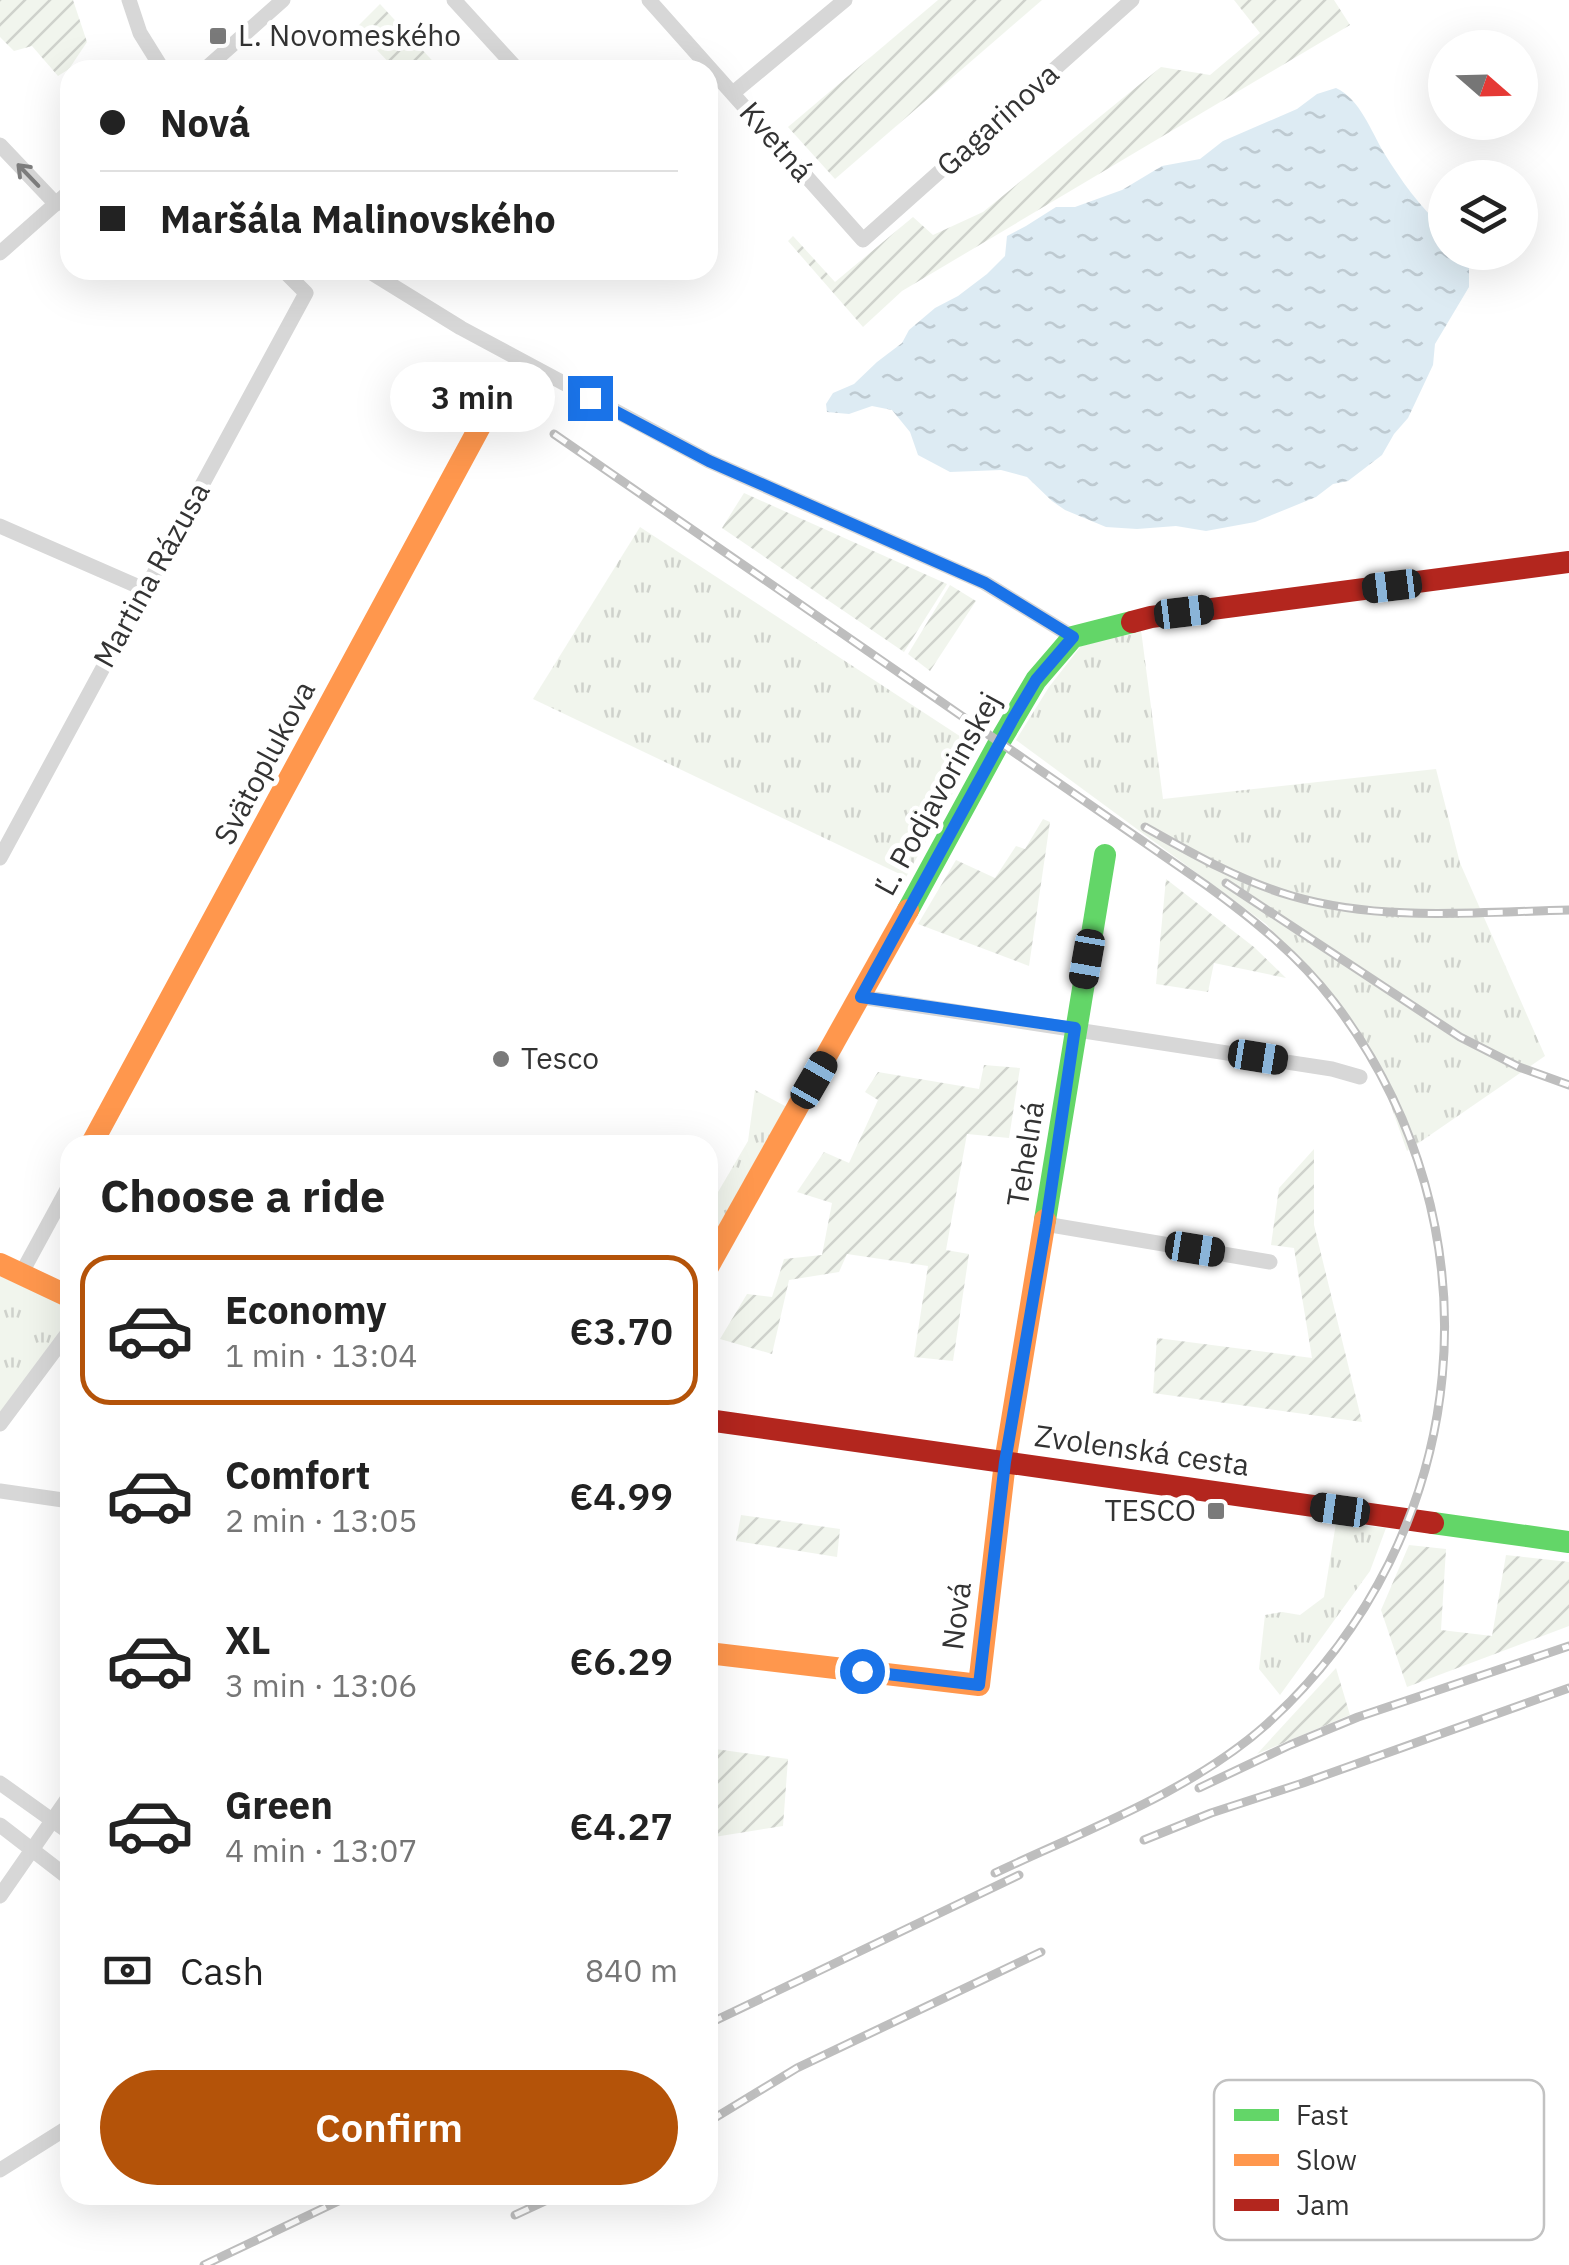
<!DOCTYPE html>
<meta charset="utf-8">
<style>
:root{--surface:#fff;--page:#f2f2f2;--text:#222;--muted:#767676;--line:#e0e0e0;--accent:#b45309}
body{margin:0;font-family:"IBM Plex Sans",sans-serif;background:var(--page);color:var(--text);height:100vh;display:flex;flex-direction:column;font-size:38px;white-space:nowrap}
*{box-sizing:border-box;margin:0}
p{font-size:32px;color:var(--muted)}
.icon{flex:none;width:55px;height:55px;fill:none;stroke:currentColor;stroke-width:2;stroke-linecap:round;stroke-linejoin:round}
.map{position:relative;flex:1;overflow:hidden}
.side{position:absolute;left:60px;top:1135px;width:658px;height:1070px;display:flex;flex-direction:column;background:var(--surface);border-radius:30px;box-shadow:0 10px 40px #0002}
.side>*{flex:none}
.top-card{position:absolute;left:60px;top:60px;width:658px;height:220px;border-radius:30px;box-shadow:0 10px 40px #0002;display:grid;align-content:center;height:220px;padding:0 40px;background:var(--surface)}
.needle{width:65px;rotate:110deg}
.controls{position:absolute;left:1428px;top:30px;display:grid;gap:20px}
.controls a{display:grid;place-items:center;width:110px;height:110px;border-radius:50%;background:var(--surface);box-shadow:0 10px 40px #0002;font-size:50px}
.end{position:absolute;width:45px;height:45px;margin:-22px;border:12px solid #1a73e8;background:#fff;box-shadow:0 0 0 5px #fff}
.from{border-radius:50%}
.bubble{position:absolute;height:70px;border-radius:35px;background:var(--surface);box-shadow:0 10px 40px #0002;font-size:32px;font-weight:600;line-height:70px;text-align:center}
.car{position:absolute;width:30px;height:60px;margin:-30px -15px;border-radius:12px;box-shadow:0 0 8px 2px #0007;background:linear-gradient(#222 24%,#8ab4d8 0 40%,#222 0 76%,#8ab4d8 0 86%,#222 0)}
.top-card b{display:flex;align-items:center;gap:35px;height:95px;font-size:38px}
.top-card b+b{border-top:2px solid var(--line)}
.top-card i{width:25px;height:25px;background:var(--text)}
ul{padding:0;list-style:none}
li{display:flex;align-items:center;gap:30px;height:150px;margin:0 20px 15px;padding:0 20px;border:5px solid transparent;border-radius:30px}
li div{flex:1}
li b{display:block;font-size:38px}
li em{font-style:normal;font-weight:600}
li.on{border-color:var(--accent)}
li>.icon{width:90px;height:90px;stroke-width:1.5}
h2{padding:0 40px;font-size:45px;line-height:120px}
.pay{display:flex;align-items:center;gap:25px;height:110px;padding:0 40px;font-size:38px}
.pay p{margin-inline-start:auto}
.button{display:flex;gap:20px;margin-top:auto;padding:20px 40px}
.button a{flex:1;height:115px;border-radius:60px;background:var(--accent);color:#fff;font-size:40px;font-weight:600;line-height:115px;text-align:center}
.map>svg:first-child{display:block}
.grass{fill:url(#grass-tufts)}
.garden{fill:url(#garden-furrows)}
.water{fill:url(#water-ripples)}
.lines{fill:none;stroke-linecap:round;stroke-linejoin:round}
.street{stroke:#d7d7d7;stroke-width:15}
.fast{stroke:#63d668;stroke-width:22}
.slow{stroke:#ff974d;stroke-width:22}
.jam{stroke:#b3261e;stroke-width:22}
.rail-casing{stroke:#bebebe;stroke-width:9}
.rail{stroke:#fff;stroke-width:5;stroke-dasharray:15;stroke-linecap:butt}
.oneway{stroke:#7d7d7d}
.route{stroke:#1a73e8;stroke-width:12}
.poi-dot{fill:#7a7a7a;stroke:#fff;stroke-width:4}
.labels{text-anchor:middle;stroke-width:10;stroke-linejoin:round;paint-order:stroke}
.poi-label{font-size:30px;fill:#333;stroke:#fff;text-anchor:start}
.street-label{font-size:30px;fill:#333;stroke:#fff}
.key{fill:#fff;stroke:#c2c2c2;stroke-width:2.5}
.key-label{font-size:28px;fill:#333}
</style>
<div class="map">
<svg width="1569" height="2265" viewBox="0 0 1569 2265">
<defs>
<pattern id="grass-tufts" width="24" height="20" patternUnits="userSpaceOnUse" patternTransform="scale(2.5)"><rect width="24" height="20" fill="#f1f5ed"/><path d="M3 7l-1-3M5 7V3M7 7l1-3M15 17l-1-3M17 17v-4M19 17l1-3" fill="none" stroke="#cfd2cc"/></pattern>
<pattern id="garden-furrows" width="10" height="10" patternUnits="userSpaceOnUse" patternTransform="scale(2.5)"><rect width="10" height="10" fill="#f1f5ed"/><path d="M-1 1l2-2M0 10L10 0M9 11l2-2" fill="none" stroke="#cfd2cc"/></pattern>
<pattern id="water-ripples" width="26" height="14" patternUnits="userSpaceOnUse" patternTransform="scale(2.5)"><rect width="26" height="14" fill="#ddebf3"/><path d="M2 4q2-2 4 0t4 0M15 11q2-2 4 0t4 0" fill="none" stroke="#becad1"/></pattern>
</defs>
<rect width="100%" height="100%" fill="#fff"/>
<g class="grass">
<path d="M640,527L978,748L906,877L533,699Z"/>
<path d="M1141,630L1163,799L1436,769L1460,863L1545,1056L1407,1151L1389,1100L1364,1048L1324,987L1266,924L1016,740L1049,687L1081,646Z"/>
<path d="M755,1090L787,1107L708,1248V1209L748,1141Z"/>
<path d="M0,1276L70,1308V1331L0,1421Z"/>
<path d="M1336,1523L1386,1528L1370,1571L1280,1695L1259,1669L1265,1615L1282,1612L1300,1615L1324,1597Z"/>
</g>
<g class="garden">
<path d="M0,0H73L87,42L69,69L58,76L32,46L14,51L0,37Z"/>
<path d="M938,0H1042L835,179L788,127Z"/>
<path d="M1234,0H1334L1350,25L902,291L863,327L788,241L793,236L835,282L913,217L933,235L983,212L1161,67L1210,75L1260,33Z"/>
<path d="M380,4L441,70H396L356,28Z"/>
<path d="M744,493L947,584L904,652L722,528Z"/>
<path d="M950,585L976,601L930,671L908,654Z"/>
<path d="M1043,819L1050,822L1029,966L918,924L956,860L995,878L1016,846L1025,849Z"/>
<path d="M1166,879L1254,947L1286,978L1214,963L1208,992L1156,984Z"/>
<path d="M984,1065L1020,1068L1009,1138L967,1134L946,1250L969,1254L953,1361L914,1357L928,1266L847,1254L839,1272L789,1280L772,1354L720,1339L747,1294L772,1297L784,1259L822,1255L832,1203L797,1192L824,1152L849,1163L878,1100L865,1092L878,1072L979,1089Z"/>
<path d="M1314,1149V1225L1362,1422L1153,1393L1157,1338L1312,1358L1294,1248L1271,1245L1279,1188Z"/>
<path d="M741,1515L840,1529L837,1557L736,1541Z"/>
<path d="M1409,1545L1446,1549L1441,1630L1492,1636L1506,1555L1569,1562V1626L1407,1687L1381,1610Z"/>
<path d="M1336,1668L1350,1715L1257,1754Z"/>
<path d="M708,1748L788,1759L783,1826L708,1838Z"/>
</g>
<path class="water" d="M1336,88C1360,99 1371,131 1384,153C1401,180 1420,208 1445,229V252L1466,253L1469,262V287L1435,344L1433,365L1408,418L1394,434L1382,455L1348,481L1333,484L1316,497L1255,522L1206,531L1176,526L1137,529L1106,527L1065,510L1052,501L1027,477L1001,470L950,472L918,455L910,432L892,410L872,406L849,414L827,412L826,404L833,393L854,384L877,362L902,343L909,330L935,308L958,296L987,274L1005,256L1007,236L1026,226L1056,207H1075L1122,190L1162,166L1200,159L1223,141L1297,109L1317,94Z"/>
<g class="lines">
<g class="street">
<path d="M129,0L140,33L163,70"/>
<path d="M454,0L518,70"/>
<path d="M649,0L863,240L1132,0"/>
<path d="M204,70L283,0"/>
<path d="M733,93L845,0"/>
<path d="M0,145L56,204"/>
<path d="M0,253L70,191"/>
<path d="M367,270L461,328L709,461L985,583L1073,637"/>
<path d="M0,526L144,589"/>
<path d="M0,858L306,293L283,270"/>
<path d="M861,997L1332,1069L1360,1077"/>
<path d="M1045,1224L1270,1262"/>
<path d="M21,1274L70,1184"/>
<path d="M0,1424L70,1330"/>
<path d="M0,1491L70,1501"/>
<path d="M0,1783L70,1833"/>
<path d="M0,1825L70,1879"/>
<path d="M0,1896L70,1795"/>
<path d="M0,2170L70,2126"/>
</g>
<g class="fast">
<path d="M908,910L1000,741L1036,680L1073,637L1132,622"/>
<path d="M1045,1220L1105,855"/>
<path d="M1433,1523L1569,1542"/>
</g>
<g class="slow">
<path d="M91,1145L490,408L439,380"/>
<path d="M0,1264L70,1297"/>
<path d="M708,1267L908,910"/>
<path d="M708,1653L979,1685L1005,1462L1045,1220"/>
</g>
<g class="jam">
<path d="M1132,622L1151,617L1569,562"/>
<path d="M708,1420L1433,1523"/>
</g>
<g class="rail-casing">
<g id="rail">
<path d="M554,434L1206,885C1253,919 1299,956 1334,1002C1504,1226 1475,1535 1267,1724C1192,1791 1086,1830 995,1873"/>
<path d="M1145,827C1193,854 1240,881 1292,896C1381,922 1478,912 1569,910"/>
<path d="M1226,883L1460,1037L1519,1067L1569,1085"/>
<path d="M1199,1788L1290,1745L1358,1717L1569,1646"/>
<path d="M1144,1840L1211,1813L1303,1783L1569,1688"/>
<path d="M708,2024L1019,1875"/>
<path d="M708,2122L797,2068L1041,1952"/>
<path d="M515,2215L558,2195"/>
<path d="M204,2265L351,2195"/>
</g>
</g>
<use href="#rail" class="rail"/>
</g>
<defs><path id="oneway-shaft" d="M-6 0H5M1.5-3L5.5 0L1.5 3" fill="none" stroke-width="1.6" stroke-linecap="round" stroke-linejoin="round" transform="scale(2.5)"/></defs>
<use class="oneway" href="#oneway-shaft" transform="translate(28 175) rotate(-134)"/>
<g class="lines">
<path class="route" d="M590,398L709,461L985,583L1073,637L1036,680L1014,717L861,997L1075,1028L1046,1224L1005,1462L979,1685L862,1671"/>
</g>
<g class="poi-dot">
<rect x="208" y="26" width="20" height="20" rx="5"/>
<circle cx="501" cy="1059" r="10"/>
<rect x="1206" y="1501" width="20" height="20" rx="5"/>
</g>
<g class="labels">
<g class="poi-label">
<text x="238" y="46">L. Novomeského</text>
<text x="521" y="1069">Tesco</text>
<text x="1196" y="1521" text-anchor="end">TESCO</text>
</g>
<g class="street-label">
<text transform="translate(998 120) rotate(-42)" y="10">Gagarinova</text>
<text transform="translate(776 142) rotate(49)" y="10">Kvetná</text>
<text transform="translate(152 575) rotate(-61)" y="10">Martina Rázusa</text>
<text transform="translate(265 763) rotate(-62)" y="10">Svätoplukova</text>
<text transform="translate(938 794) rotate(-61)" y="10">Ľ. Podjavorinskej</text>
<text transform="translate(1026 1154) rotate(-81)" y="10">Tehelná</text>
<text transform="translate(1142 1451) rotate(8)" y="10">Zvolenská cesta</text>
<text transform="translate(957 1616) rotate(-83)" y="10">Nová</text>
</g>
</g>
<rect x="1214" y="2080" width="330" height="160" rx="15" class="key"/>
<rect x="1234" y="2109" width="45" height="12" fill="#63d668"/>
<rect x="1234" y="2154" width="45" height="12" fill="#ff974d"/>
<rect x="1234" y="2199" width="45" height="12" fill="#b3261e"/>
<g class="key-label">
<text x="1296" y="2125">Fast</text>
<text x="1296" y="2170">Slow</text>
<text x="1296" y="2215">Jam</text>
</g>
</svg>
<div class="controls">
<a><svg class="needle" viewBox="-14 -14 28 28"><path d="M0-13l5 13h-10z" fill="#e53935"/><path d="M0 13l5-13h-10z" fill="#767676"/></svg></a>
<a><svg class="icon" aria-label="layers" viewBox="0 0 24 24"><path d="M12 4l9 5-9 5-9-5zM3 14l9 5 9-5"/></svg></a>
</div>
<i class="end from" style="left:862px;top:1671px"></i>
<i class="end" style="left:590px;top:398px"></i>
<div class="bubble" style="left:390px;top:362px;width:165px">3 min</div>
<i class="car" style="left:1392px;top:586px;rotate:263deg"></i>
<i class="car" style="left:1184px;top:612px;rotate:83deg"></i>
<i class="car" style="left:1087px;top:959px;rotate:190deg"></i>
<i class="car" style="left:1258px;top:1057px;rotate:99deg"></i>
<i class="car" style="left:814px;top:1080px;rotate:30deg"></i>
<i class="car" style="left:1195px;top:1249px;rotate:99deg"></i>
<i class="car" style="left:1340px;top:1510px;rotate:278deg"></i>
<div class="top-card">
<b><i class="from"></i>Nová</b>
<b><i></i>Maršála Malinovského</b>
</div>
<section class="side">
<h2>Choose a ride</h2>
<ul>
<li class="on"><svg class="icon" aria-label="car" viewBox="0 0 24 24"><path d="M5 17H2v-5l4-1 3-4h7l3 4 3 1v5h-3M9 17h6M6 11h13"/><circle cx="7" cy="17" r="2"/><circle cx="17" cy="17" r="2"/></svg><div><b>Economy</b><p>1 min · 13:04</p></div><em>€3.70</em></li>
<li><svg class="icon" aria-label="car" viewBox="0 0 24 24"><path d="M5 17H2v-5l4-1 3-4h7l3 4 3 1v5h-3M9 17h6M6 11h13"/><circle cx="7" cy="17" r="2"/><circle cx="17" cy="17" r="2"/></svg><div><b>Comfort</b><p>2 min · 13:05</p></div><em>€4.99</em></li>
<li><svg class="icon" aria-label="car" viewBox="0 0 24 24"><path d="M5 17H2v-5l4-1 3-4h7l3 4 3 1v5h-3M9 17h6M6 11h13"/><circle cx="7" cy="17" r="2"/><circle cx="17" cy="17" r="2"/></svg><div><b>XL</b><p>3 min · 13:06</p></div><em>€6.29</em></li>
<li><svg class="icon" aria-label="car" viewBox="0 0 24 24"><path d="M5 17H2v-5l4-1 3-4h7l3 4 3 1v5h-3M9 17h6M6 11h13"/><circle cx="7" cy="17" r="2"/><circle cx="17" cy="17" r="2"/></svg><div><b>Green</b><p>4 min · 13:07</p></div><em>€4.27</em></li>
</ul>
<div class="pay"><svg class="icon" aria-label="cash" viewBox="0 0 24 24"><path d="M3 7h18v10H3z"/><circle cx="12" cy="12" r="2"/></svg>Cash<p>840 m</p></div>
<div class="button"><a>Confirm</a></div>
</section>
</div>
